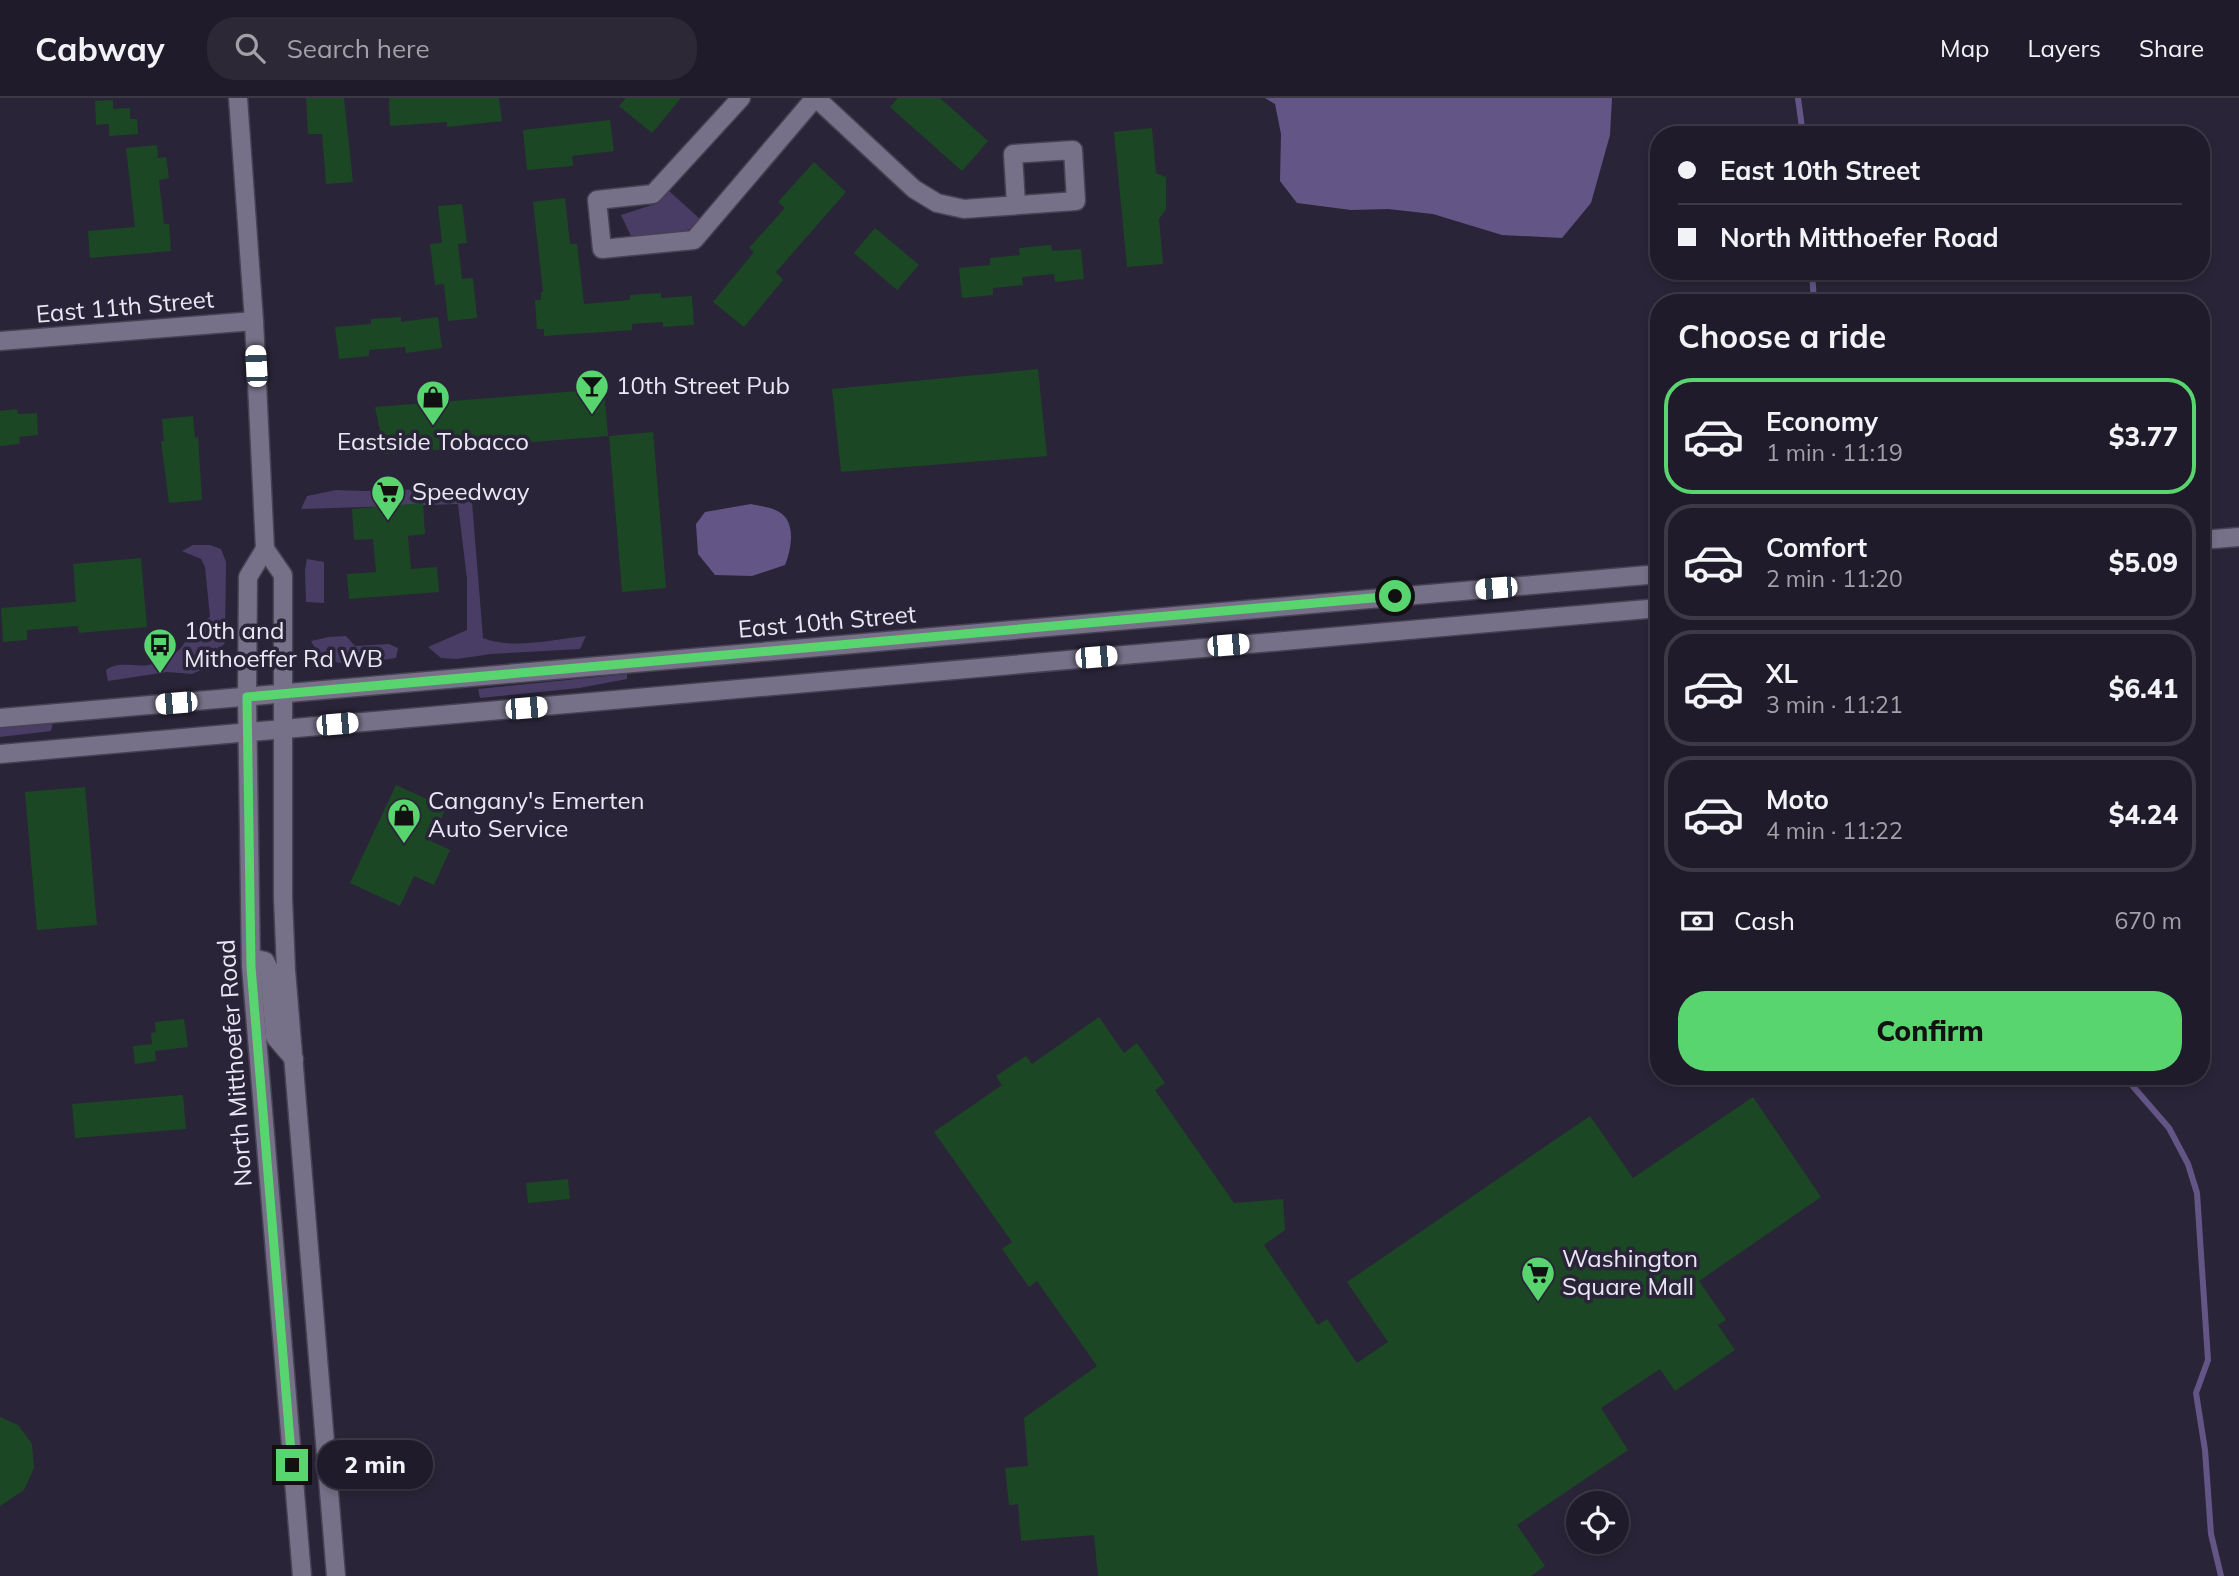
<!DOCTYPE html>
<meta charset="utf-8">
<style>
:root{--surface:#201b2a;--page:#2d2836;--text:#f1f3f6;--muted:#a2a1a8;--line:#3d3947;--accent:#59d56f}
body{margin:0;font-family:Mulish,sans-serif;background:var(--page);color:var(--text);height:100vh;display:flex;flex-direction:column;font-size:26px;white-space:nowrap}
*{box-sizing:border-box;margin:0}
p{font-size:23px;color:var(--muted)}
.icon{flex:none;width:38px;height:38px;fill:none;stroke:currentColor;stroke-width:2;stroke-linecap:round;stroke-linejoin:round}
.map{position:relative;flex:1;overflow:hidden}
.side{position:absolute;left:1650px;top:196px;width:560px;height:791px;display:flex;flex-direction:column;background:var(--surface);border-radius:28px;box-shadow:0 4px 10px #0003,0 0 0 2px var(--line)}
.side>*{flex:none}
.banner{position:absolute;left:1650px;top:28px;width:560px;height:154px;border-radius:28px;box-shadow:0 4px 10px #0003,0 0 0 2px var(--line);display:grid;align-content:center;height:154px;padding:0 28px;background:var(--surface)}
.controls{position:absolute;left:1566px;top:1393px;display:grid;gap:14px}
.controls a{display:grid;place-items:center;width:63px;height:63px;border-radius:50%;background:var(--surface);box-shadow:0 4px 10px #0003,0 0 0 2px var(--line);font-size:35px}
.end{position:absolute;width:32px;height:32px;margin:-16px;border:9px solid #59d56f;background:#111;box-shadow:0 0 0 4px #111}
.from{border-radius:50%}
.bubble{position:absolute;height:49px;border-radius:24px;background:var(--surface);box-shadow:0 4px 10px #0003,0 0 0 2px var(--line);font-size:23px;font-weight:800;line-height:49px;text-align:center}
.car{position:absolute;width:21px;height:42px;margin:-21px -10px;border-radius:9px;box-shadow:0 0 5px 2px #0007;background:linear-gradient(#fff 24%,#345 0 40%,#fff 0 76%,#345 0 86%,#fff 0)}
.banner b{display:flex;align-items:center;gap:24px;height:66px;font-size:26px}
.banner b+b{border-top:2px solid var(--line)}
.banner i{width:18px;height:18px;background:var(--text)}
ul{padding:0;list-style:none}
li{display:flex;align-items:center;gap:21px;height:116px;margin:0 14px 10px;padding:0 14px;border:4px solid var(--line);border-radius:28px}
li div{flex:1}
li b{display:block;font-size:26px}
li em{font-style:normal;font-weight:800}
li.selected{border-color:var(--accent)}
li>.icon{width:63px;height:63px;stroke-width:1.5}
h2{padding:0 28px;font-size:32px;line-height:84px}
.pay{display:flex;align-items:center;gap:18px;height:77px;padding:0 28px;font-size:26px}
.pay p{margin-inline-start:auto}
.action{display:flex;gap:14px;margin-top:auto;padding:14px 28px}
.action a{flex:1;height:80px;border-radius:28px;background:var(--accent);color:#111;font-size:28px;font-weight:800;line-height:80px;text-align:center}
header{display:flex;align-items:center;gap:42px;box-sizing:border-box;height:98px;padding:0 35px;background:var(--surface);border-bottom:2px solid var(--line)}
header strong{font-size:33px}
nav{display:flex;gap:38px;margin-inline-start:auto;font-size:24px}
.search{width:490px;height:63px;background:var(--page);display:flex;align-items:center;gap:18px;box-sizing:border-box;padding:0 24px;border-radius:28px;color:var(--muted);font-size:26px}
.map>svg:first-child{display:block}
.green{fill:#493d65}
.water{fill:#635686}
.lines{fill:none;stroke-linecap:round;stroke-linejoin:round}
.stream{stroke:#635686;stroke-width:6}
.building{fill:#1c4724}
.street-casing{stroke:#474152;stroke-width:21}
.secondary-casing{stroke:#474152;stroke-width:21}
.street{stroke:#767188;stroke-width:18}
.secondary{stroke:#767188;stroke-width:18}
.route{stroke:#59d56f;stroke-width:9}
.labels{text-anchor:middle;stroke-width:7;stroke-linejoin:round;paint-order:stroke}
.street-label{font-size:24px;fill:#eae7f4;stroke:#2a2438}
.poi-label{font-size:24px;fill:#eae7f4;stroke:#2a2438;text-anchor:start}
</style>
<header>
<strong>Cabway</strong>
<div class="search"><svg class="icon" aria-label="search" viewBox="0 0 24 24"><circle cx="10" cy="10" r="6"/><path d="M15 15l6 6"/></svg>Search here</div>
<nav><a>Map</a><a>Layers</a><a>Share</a></nav>
</header>
<div class="map">
<svg width="2239" height="1478" viewBox="0 0 2239 1478">
<rect width="100%" height="100%" fill="#2a2438"/>
<g class="green">
<path d="M669,93L700,121L698,128L649,146L631,138L621,117L658,105Z"/>
<path d="M464,390L472,404L483,540C514,552 554,541 586,538L580,551L491,556L457,561L441,560L428,549L467,532V481L458,406L301,411L307,398L336,392L363,393Z"/>
<path d="M193,447H210L221,451L226,464L225,545L217,553L210,568L192,576L167,574L108,583L106,572C121,561 139,572 155,565C163,562 174,557 180,551C193,536 189,529 210,519L205,469L201,461L182,453Z"/>
<path d="M307,461L324,464V505L306,504L305,472Z"/>
<path d="M346,538L355,548L389,546L398,550L396,560C365,564 328,577 311,543L329,539Z"/>
<path d="M627,576V581L579,590L480,600L478,591Z"/>
<path d="M53,625L51,633L0,639V630Z"/>
</g>
<g class="water">
<path d="M1265,0H1612L1610,37L1591,105L1562,140L1502,137L1433,116L1388,111L1351,112L1297,105L1280,83L1281,36L1275,6Z"/>
<path d="M751,406C759,408 772,409 779,414C797,424 791,452 785,467L752,478L715,477L698,456L696,426L705,414Z"/>
</g>
<g class="lines">
<g class="stream">
<path d="M1798,0L1803,37"/>
<path d="M1812,173L1814,205"/>
<path d="M2124,978L2169,1030L2188,1066L2197,1095L2208,1262L2196,1295L2205,1352L2211,1436L2221,1478"/>
</g>
</g>
<g class="building">
<path d="M306,0H344L353,84L326,86L322,36H308Z"/>
<path d="M389,0H499L502,23L447,29V24L390,28Z"/>
<path d="M626,0H681L652,35L619,8Z"/>
<path d="M898,0H940L988,43L962,73L890,9Z"/>
<path d="M113,2V11L130,10V21H137L138,36L109,38V26L96,27L95,3Z"/>
<path d="M610,22L614,53L572,58L573,68L527,72L523,32Z"/>
<path d="M1152,30L1156,75L1166,79V111L1159,121L1163,166L1127,169L1114,34Z"/>
<path d="M157,47L158,60L166,59L169,80L159,82L164,126H169L171,153L90,160L88,133L135,129L126,50Z"/>
<path d="M814,64L846,94L776,174L783,182L744,229L713,204L754,154L749,150L785,110L778,104Z"/>
<path d="M565,100L570,146H577L584,206L630,202V197L661,195V200L692,198L694,227L663,229V224L632,226V232L544,238V231H537L535,202H541V194H543L533,104Z"/>
<path d="M462,106L467,145L458,146L462,181L473,180L477,220L448,223L444,186L435,187L430,146L442,145L438,108Z"/>
<path d="M875,130L919,167L897,192L854,155Z"/>
<path d="M1051,147L1052,153L1081,151L1084,181L1055,184L1054,176L1022,179L1023,187L993,190V197L962,200L959,170L990,167V160L1020,157L1019,150Z"/>
<path d="M401,219V224L438,219L442,250L406,255L405,249L369,252V258L339,261L335,229L371,226V221Z"/>
<path d="M1038,271L1047,358L841,374L832,291Z"/>
<path d="M604,291L608,338L385,356L375,309Z"/>
<path d="M17,311L18,316L37,315L38,337L19,339L20,346L0,348V313Z"/>
<path d="M193,318L195,340L198,339L202,402L169,405L161,343H164L162,321Z"/>
<path d="M653,334L666,490L622,494L609,338Z"/>
<path d="M423,405L425,436L408,438L411,471L437,469L439,494L349,501L347,476L376,474L373,441L354,442L352,411Z"/>
<path d="M141,460L147,529L79,535L78,528L27,532V542L3,544L1,510L76,504L73,466Z"/>
<path d="M396,687L446,710L431,743L450,752L434,787L414,778L400,808L350,785Z"/>
<path d="M85,689L97,827L37,832L25,694Z"/>
<path d="M1099,919L1124,955L1137,945L1165,985L1155,992L1234,1105L1283,1101L1285,1132L1264,1147L1318,1227L1327,1221L1357,1265L1388,1244L1347,1184L1590,1018L1633,1080L1753,999L1821,1099L1699,1183L1726,1222L1718,1227L1735,1252L1675,1293L1660,1271L1601,1310L1628,1352L1517,1427L1545,1468L1531,1478H1098L1094,1437L1021,1443L1018,1406L1009,1407L1005,1370L1028,1368L1024,1320L1097,1268L1037,1183L1029,1189L1002,1151L1012,1144L934,1034L1002,987L996,978L1026,958L1032,966Z"/>
<path d="M184,921L188,949L155,953L156,963L135,966L133,948L152,946L151,935L156,934L155,924Z"/>
<path d="M183,997L186,1031L75,1040L72,1006Z"/>
<path d="M568,1081L570,1101L528,1105L526,1085Z"/>
<path d="M0,1319L18,1327L32,1346L34,1370L24,1392L0,1408Z"/>
</g>
<g class="lines">
<g class="street-casing">
<g id="street">
<path d="M741,0L653,96L597,102L602,151L694,142L815,0"/>
<path d="M816,0L914,91L937,105L964,111L1076,103L1073,52L1013,56L1016,106"/>
<path d="M0,243L254,223"/>
</g>
</g>
<g class="secondary-casing">
<g id="secondary">
<path d="M238,0L254,223L265,451L283,477V800L286,872L336,1478"/>
<path d="M2202,442L2239,439"/>
<path d="M265,451L248,479L247,599L251,868L302,1478"/>
<path d="M0,620L1659,476"/>
<path d="M0,656L1659,510"/>
<path d="M251,860L265,863L269,871L275,939L294,961"/>
</g>
</g>
<use href="#street" class="street"/>
<use href="#secondary" class="secondary"/>
</g>
<g class="lines">
<path class="route" d="M292,1367L251,869L247,599L1395,498"/>
</g>
<defs>
<g id="bar-pin" transform="scale(1.75)"><path d="M0 17L-7.5 6A9.5 9.5 0 1 1 7.5 6Z" fill="#59d56f" stroke="#2a2438"/><path d="M-6-5H6L.8 .8V4.5H3.5V6h-7V4.5H-.8V.8Z" fill="#111"/></g>
<g id="shop-pin" transform="scale(1.75)"><path d="M0 17L-7.5 6A9.5 9.5 0 1 1 7.5 6Z" fill="#59d56f" stroke="#2a2438"/><path d="M-5-2.5h2.3a2.7 3.5 0 0 1 5.4 0H5L5.5 6h-11ZM-1.5-2.5h3a1.5 2.3 0 0 0-3 0Z" fill="#111"/></g>
<g id="supermarket-pin" transform="scale(1.75)"><path d="M0 17L-7.5 6A9.5 9.5 0 1 1 7.5 6Z" fill="#59d56f" stroke="#2a2438"/><path d="M-6-5.5h2.5l.6 2H6L4.5 2H-2.5L-4.4-4H-6ZM-1.5 3.2a1.3 1.3 0 1 0 .1 0ZM3 3.2a1.3 1.3 0 1 0 .1 0Z" fill="#111"/></g>
<g id="bus-pin" transform="scale(1.75)"><path d="M0 17L-7.5 6A9.5 9.5 0 1 1 7.5 6Z" fill="#59d56f" stroke="#2a2438"/><path d="M-5-6H5V4H4V6H2V4H-2V6H-4V4H-5ZM-3.5-4V0h7V-4ZM-3.5 1.2v1.5H-2V1.2ZM2 1.2v1.5H3.5V1.2Z" fill="#111"/></g>
</defs>
<g fill-rule="evenodd">
<use href="#bar-pin" x="592" y="288"/>
<use href="#shop-pin" x="433" y="299"/>
<use href="#supermarket-pin" x="388" y="394"/>
<use href="#bus-pin" x="160" y="547"/>
<use href="#shop-pin" x="404" y="717"/>
<use href="#supermarket-pin" x="1538" y="1175"/>
</g>
<g class="labels">
<g class="street-label">
<text transform="translate(125 209) rotate(-5)" y="8">East 11th Street</text>
<text transform="translate(827 524) rotate(-5)" y="8">East 10th Street</text>
<text transform="translate(235 965) rotate(-94)" y="8">North Mitthoefer Road</text>
</g>
<g class="poi-label">
<text x="616" y="296">10th Street Pub</text>
<text x="433" y="352" text-anchor="middle">Eastside Tobacco</text>
<text x="412" y="402">Speedway</text>
<text x="184" y="541">10th and<tspan x="184" dy="28">Mithoeffer Rd WB</tspan></text>
<text x="428" y="711">Cangany's Emerten<tspan x="428" dy="28">Auto Service</tspan></text>
<text x="1562" y="1169">Washington<tspan x="1562" dy="28">Square Mall</tspan></text>
</g>
</g>
</svg>
<div class="controls">
<a><svg class="icon" aria-label="locate" viewBox="0 0 24 24"><circle cx="12" cy="12" r="6"/><path d="M12 2v4M12 18v4M2 12h4M18 12h4"/></svg></a>
</div>
<i class="end from" style="left:1395px;top:498px"></i>
<i class="end" style="left:292px;top:1367px"></i>
<div class="bubble" style="left:317px;top:1342px;width:116px">2 min</div>
<i class="car" style="left:256px;top:268px;rotate:357deg"></i>
<i class="car" style="left:1496px;top:490px;rotate:265deg"></i>
<i class="car" style="left:1228px;top:547px;rotate:85deg"></i>
<i class="car" style="left:1096px;top:559px;rotate:85deg"></i>
<i class="car" style="left:176px;top:605px;rotate:265deg"></i>
<i class="car" style="left:526px;top:610px;rotate:85deg"></i>
<i class="car" style="left:337px;top:626px;rotate:85deg"></i>
<div class="banner">
<b><i class="from"></i>East 10th Street</b>
<b><i></i>North Mitthoefer Road</b>
</div>
<section class="side">
<h2>Choose a ride</h2>
<ul>
<li class="selected"><svg class="icon" aria-label="car" viewBox="0 0 24 24"><path d="M5 17H2v-5l4-1 3-4h7l3 4 3 1v5h-3M9 17h6M6 11h13"/><circle cx="7" cy="17" r="2"/><circle cx="17" cy="17" r="2"/></svg><div><b>Economy</b><p>1 min · 11:19</p></div><em>$3.77</em></li>
<li><svg class="icon" aria-label="car" viewBox="0 0 24 24"><path d="M5 17H2v-5l4-1 3-4h7l3 4 3 1v5h-3M9 17h6M6 11h13"/><circle cx="7" cy="17" r="2"/><circle cx="17" cy="17" r="2"/></svg><div><b>Comfort</b><p>2 min · 11:20</p></div><em>$5.09</em></li>
<li><svg class="icon" aria-label="car" viewBox="0 0 24 24"><path d="M5 17H2v-5l4-1 3-4h7l3 4 3 1v5h-3M9 17h6M6 11h13"/><circle cx="7" cy="17" r="2"/><circle cx="17" cy="17" r="2"/></svg><div><b>XL</b><p>3 min · 11:21</p></div><em>$6.41</em></li>
<li><svg class="icon" aria-label="car" viewBox="0 0 24 24"><path d="M5 17H2v-5l4-1 3-4h7l3 4 3 1v5h-3M9 17h6M6 11h13"/><circle cx="7" cy="17" r="2"/><circle cx="17" cy="17" r="2"/></svg><div><b>Moto</b><p>4 min · 11:22</p></div><em>$4.24</em></li>
</ul>
<div class="pay"><svg class="icon" aria-label="cash" viewBox="0 0 24 24"><path d="M3 7h18v10H3z"/><circle cx="12" cy="12" r="2"/></svg>Cash<p>670 m</p></div>
<div class="action"><a>Confirm</a></div>
</section>
</div>
